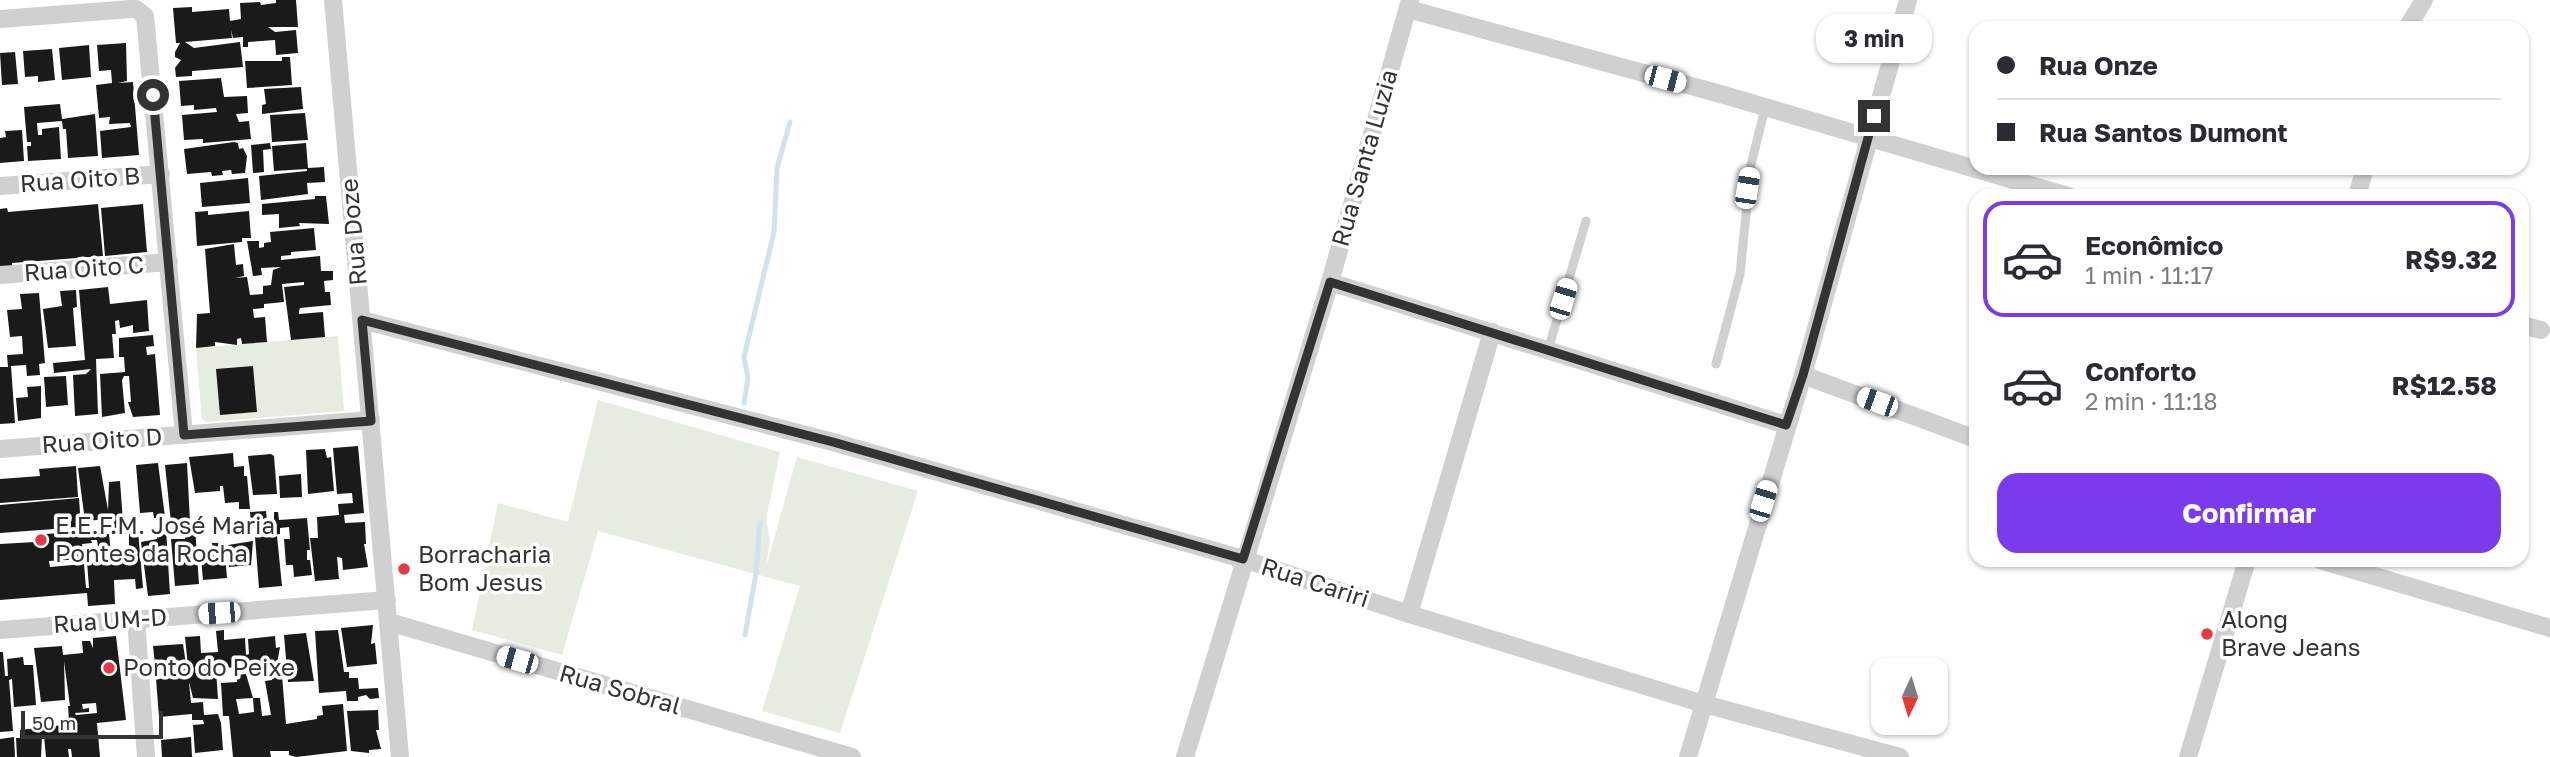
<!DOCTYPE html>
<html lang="pt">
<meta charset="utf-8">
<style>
:root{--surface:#fff;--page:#f2f2f3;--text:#2b2b33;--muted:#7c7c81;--line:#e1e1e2;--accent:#7c3aed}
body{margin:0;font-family:"Golos Text",sans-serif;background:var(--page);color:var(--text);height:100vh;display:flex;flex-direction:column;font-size:26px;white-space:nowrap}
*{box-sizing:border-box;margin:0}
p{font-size:23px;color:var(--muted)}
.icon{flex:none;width:38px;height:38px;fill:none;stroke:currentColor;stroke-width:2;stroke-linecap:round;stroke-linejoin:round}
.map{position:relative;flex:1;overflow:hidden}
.sheet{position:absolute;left:1969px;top:189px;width:560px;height:378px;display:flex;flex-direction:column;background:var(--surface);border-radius:21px;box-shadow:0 2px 5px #0004}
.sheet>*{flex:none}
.hud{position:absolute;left:1969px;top:21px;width:560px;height:154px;border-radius:21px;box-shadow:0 2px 5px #0004;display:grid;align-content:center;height:154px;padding:0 28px;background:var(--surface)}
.needle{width:46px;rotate:184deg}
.fabs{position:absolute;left:1871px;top:658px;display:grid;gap:14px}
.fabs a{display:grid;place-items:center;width:77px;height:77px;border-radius:14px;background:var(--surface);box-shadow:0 2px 5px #0004;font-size:35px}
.scale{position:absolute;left:21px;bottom:18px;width:142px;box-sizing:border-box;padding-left:7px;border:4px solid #333;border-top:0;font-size:19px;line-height:24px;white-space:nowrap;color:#333;-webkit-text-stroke:5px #fff;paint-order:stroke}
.end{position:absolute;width:32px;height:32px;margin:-16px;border:9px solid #333;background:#fff;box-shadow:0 0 0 4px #fff}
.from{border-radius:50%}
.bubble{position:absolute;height:49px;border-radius:21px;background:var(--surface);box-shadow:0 2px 5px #0004;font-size:23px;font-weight:700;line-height:49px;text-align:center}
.car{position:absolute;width:21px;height:42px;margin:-21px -10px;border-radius:9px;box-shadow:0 0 5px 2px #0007;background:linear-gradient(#fff 24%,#345 0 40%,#fff 0 76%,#345 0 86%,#fff 0)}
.hud b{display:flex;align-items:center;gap:24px;height:66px;font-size:26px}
.hud b+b{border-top:2px solid var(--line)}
.hud i{width:18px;height:18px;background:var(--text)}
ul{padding:12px 0 0;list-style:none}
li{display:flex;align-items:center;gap:21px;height:116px;margin:0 14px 10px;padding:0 14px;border:4px solid transparent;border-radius:21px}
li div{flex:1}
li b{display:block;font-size:26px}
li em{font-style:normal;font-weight:700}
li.on{border-color:var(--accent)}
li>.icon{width:63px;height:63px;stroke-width:1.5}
.action{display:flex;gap:14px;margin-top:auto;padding:14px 28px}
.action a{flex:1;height:80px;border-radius:21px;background:var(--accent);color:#fff;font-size:28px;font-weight:700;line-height:80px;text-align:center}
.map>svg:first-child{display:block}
.green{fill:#e6ecdf}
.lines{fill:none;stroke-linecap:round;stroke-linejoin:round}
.stream{stroke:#cfe2ee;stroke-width:5}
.building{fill:#1a1a1a;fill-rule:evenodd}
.service{stroke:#d0d0d0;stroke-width:9}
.minor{stroke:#d0d0d0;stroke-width:18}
.route{stroke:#333;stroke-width:9}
.poi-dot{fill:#e63946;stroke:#fff;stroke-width:2.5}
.labels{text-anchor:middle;stroke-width:7;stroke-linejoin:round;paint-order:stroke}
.street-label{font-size:24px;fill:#333;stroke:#fff}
.poi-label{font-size:24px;fill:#333;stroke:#fff;text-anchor:start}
</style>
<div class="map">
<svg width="2550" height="757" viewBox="0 0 2550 757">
<rect width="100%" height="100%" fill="#fff"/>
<g class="green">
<path d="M338,336L344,411L206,422L202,419L196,348Z"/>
<path d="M598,400L780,452L766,519L770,540L766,567L797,457L918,491L840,733L762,711L800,586L598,531L562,655L472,630L498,503L568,522Z"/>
</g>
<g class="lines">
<g class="stream">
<path d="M744,403L748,378L744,357L774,232L777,168L790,122"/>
<path d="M745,635L756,573L760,523"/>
</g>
</g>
<g class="building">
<path d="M276,0H296L298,27H268L275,32L296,30L298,53L276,55L275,40L248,42V47H243V37L233,38L231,30L232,38L185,42L194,48L240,42L243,67L192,71V76L176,77L175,68L181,60L175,57V52L180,43H176L173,8L192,7V12L229,9L230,21L241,19L240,3L260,2L261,5L276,3Z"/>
<path d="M126,43L127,81L118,83L133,82L139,155L102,158L100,131L131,127L130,123L109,124L110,117L99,118L96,85L112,83L111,70L99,71L97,45Z"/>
<path d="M89,45L91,77L62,80L59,48Z"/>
<path d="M52,49L55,80L38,82V76L25,77L23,51Z"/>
<path d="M15,52L18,84L2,85L0,53Z"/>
<path d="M282,57H290L292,85L247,88L245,61H282Z"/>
<path d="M221,78L224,97L247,96L248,113L236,114L239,122L249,121L251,139L203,143V139L184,140L182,115L217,112L216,108L194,110V105L181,106L179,81Z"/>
<path d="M301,87L303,109L262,114V105L266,104L264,89Z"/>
<path d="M60,104L62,119L95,114L98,156L68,158L66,129H63L62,121L37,123L38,135H42V129L59,127L61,159L28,161L27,146H31V142H27L24,107Z"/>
<path d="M305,113L308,140L272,142L270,115Z"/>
<path d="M22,130L24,161L0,163V138L6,137L5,131Z"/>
<path d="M234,142L238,143L239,149L243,148L247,156L245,173L232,174L231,170L222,171L223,175L212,176L211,172L187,174L184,149Z"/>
<path d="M270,143L271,149L263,150L264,172L253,173L251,145Z"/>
<path d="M306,143L308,168L324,167L325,182L307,183L308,194L261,200L259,176L307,171V169L274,171L272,146Z"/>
<path d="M248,178L250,203L202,207L200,183Z"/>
<path d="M315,196H326L329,224L299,223L300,226L279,228V214L262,215V204L315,199Z"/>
<path d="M98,204L103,256L12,263V266L0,267V209L7,208L8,212Z"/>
<path d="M143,204L147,252L105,256L101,208Z"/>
<path d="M208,211V215L249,211L251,238H242V242L197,246L195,212Z"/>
<path d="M314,228L316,250L291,252V255L281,256V260L320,256L321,271H333V280L324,281L325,292H330L331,305L300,308L299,311V314L323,312L325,337L291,340L284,287L304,285V282L282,284L284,302L264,304V308L253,309L254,318L265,317L267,342L242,344L241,338L237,339V345L215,342V346L196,348L197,314L210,313L205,249L234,244L236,265L243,264L244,276L235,278L247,277L250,295L263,294V286L271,285L273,270L281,267L261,268L262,275L253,276L247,241H259V248L264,247V243L271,242L270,232Z"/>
<path d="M108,287L110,304L147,300L149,331L133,333V325L120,328L119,320L115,321L116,334H112L114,358L96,359L98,414L75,416L73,375L86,374L91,369L54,373L53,363L85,360L79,290Z"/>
<path d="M76,290L77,307L73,308L76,346L48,348L43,309L62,306L60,291Z"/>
<path d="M39,293L45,363L39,364L40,375L27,376L26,365L11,366L15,423L0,424V367H8L7,355L23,354L22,336L10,337L7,310L22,309L20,294Z"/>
<path d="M153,335L154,346L146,347L147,355L155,354L160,415L133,417L128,402H131L129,376H124L122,380L125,413L102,417L100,374L125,372L124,357H119V338Z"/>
<path d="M253,366L257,412L220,415L216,369Z"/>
<path d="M66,376L68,405L46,407L44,377Z"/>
<path d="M41,386V418L18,421L16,398L28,397L27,387Z"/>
<path d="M358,446L364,513L344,515L345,523L365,522L366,544H364L368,567L343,570L342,558L337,557L339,579L315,581L310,538H318L317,517L339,515L338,504L353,503L352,493L337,494L333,448Z"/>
<path d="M325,449L327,458L331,457L334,491L308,494L306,450Z"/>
<path d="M233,453L234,467L244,466V476H247L250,509H239V502L225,503L223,486H220V491L195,493L189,457Z"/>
<path d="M271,454L274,456L277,494L253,495L248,456Z"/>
<path d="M158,463L165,517L154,518L153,512L140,513L136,465Z"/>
<path d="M187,463L190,522L171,523L165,465Z"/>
<path d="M76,466L78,497L0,503V479L40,476L39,469Z"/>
<path d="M100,466L108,510L109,482L120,481L123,522L122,530L117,533L110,534L109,519L85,521L78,468Z"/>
<path d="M301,474L302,497L280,498L279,476Z"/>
<path d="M79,498L81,527L0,533V505Z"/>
<path d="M266,511L267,521L251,522L250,512Z"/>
<path d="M274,512H278L279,520L307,518L310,550H307V560H310L312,575L294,577L293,565H286L284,539H290L289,527L280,528V534L272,535L271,521L274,520Z"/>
<path d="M184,527H195L199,584L175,586L171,539H185Z"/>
<path d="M166,529L170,594L148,596L141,542L157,539L156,530Z"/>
<path d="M81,531L82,536L109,534L112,564L116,555L133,554L129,552V532L138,531L143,588L136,589L135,579L114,580L115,604L88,606L87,593L0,600V544L35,542V535ZM91,540H97L98,547L86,548L89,588H86L84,564L50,567L49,561L84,559L82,544L92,543Z"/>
<path d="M277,536L282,586L259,588L255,537Z"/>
<path d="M253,541L251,565L229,567L228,545Z"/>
<path d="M212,543H224L227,578L203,580L201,558H207L206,550H213Z"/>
<path d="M373,625L371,644L375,643L377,664L347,667L341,628Z"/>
<path d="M224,630V640L245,638L246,655L249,654L248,639L275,636L276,648L280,647L277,664H281L286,724L317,719V716L323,715L322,706L343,704L347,751L296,757L289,755V751H270L271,757H233L229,716H223L221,683L237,682V675L246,674L253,698L236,699L239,714L254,712L253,698H260L262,716L271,715L265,681L272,680V675L253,677L252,667L251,671L239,673L238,667L225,668L224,661H219V670H216L218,699L193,698L189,682L191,703L203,702L204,715L218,714L221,723L223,750L195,753L193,725L204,724L203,720H192V714L159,717L156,679L189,676L185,637L200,636L201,653L218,652L216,631Z"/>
<path d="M338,630L344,672H349V678H358L359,689L378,688L379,698L370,699L366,695L358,697V701H347L346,691L319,693L315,631Z"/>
<path d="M306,633L314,681L288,682L284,635Z"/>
<path d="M116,636L126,720L97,723L100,757H72L71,749H68L69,757H46L44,736H42L41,757H17L16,738H20V730L72,724L69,721L68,706H70L64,661L65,700L41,702L34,648L62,646L63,655L83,653L82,641H90L93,648V638ZM96,703L97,713L76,715L75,713L89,712V708L83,709L82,704Z"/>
<path d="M183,644L187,671L156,674L153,646Z"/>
<path d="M0,652H3L5,676H8L7,659L23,657L24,665H33L36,705L14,707L12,679L9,680L13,731L0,732Z"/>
<path d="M378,710L379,730H376L381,749L369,750V753L351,751L347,711Z"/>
<path d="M14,737L15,757H0V739Z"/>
<path d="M191,737L192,757H162L161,740Z"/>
</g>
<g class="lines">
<g class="service">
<path d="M1548,350L1586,221"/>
<path d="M1716,364L1740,274L1751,165L1765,108"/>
</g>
<g class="minor">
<path d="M333,0L400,757"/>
<path d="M1408,9L1717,93L2068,196"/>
<path d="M0,19L131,9H136L145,16L184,435"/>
<path d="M2407,28L2424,0"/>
<path d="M0,186L161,174"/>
<path d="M2357,196L2365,168"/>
<path d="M0,275L169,262"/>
<path d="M1330,282L1786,425"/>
<path d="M362,320L833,442L1243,559L1409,614L1704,704L1900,757"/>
<path d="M2522,325L2541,330"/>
<path d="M1803,375L1976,439"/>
<path d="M0,449L371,420"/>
<path d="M2320,560L2550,628"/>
<path d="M1409,614L1492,332"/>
<path d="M136,619L146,757"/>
<path d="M389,622L852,757"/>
<path d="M0,630L387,600"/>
<path d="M1185,757L1330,282L1410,0"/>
<path d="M1688,757L1803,375L1908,0"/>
<path d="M2188,757L2247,560"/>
</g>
</g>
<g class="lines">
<path class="route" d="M153,95L184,435L371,421L362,320L833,442L1243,559L1330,282L1786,425L1803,375L1874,116"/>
</g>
<g class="poi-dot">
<circle cx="41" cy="540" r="7"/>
<circle cx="404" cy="569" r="7"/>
<circle cx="2207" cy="634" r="7"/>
<circle cx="109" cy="668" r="7"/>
</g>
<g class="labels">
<g class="street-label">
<text transform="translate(1365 158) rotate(-74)" y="8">Rua Santa Luzia</text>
<text transform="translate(80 180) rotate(-4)" y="8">Rua Oito B</text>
<text transform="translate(354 232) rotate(-95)" y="8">Rua Doze</text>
<text transform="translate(84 269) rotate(-4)" y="8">Rua Oito C</text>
<text transform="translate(102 441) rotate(-4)" y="8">Rua Oito D</text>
<text transform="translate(1315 583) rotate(18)" y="8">Rua Cariri</text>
<text transform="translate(110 621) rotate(-4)" y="8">Rua UM-D</text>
<text transform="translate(620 690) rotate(16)" y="8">Rua Sobral</text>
</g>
<g class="poi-label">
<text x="55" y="534">E.E.F.M. José Maria<tspan x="55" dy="28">Pontes da Rocha</tspan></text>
<text x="418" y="563">Borracharia<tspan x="418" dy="28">Bom Jesus</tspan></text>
<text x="2221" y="628">Along<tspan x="2221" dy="28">Brave Jeans</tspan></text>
<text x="123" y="676">Ponto do Peixe</text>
</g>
</g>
</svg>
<div class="fabs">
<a><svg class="needle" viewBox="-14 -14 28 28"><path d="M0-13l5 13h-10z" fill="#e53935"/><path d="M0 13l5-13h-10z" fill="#7c7c81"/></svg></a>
</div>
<div class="scale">50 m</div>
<i class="end from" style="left:153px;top:95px"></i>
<i class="end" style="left:1874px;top:116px"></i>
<div class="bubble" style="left:1816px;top:14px;width:116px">3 min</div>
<i class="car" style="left:1665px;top:79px;rotate:105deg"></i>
<i class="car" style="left:1747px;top:188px;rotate:9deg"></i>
<i class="car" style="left:1563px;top:299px;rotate:17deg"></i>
<i class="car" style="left:1877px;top:402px;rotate:290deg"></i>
<i class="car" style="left:1763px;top:501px;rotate:17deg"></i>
<i class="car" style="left:219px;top:613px;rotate:266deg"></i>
<i class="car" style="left:517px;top:660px;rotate:286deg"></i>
<div class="hud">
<b><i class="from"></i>Rua Onze</b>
<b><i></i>Rua Santos Dumont</b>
</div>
<section class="sheet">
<ul>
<li class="on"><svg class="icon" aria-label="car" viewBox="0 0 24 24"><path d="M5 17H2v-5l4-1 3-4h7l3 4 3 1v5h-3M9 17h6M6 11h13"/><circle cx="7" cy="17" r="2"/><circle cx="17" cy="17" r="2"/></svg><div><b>Econômico</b><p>1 min · 11:17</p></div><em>R$9.32</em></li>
<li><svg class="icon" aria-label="car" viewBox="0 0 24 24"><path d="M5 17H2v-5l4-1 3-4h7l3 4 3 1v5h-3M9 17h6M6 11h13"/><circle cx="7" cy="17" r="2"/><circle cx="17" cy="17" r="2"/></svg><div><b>Conforto</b><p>2 min · 11:18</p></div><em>R$12.58</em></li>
</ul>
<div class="action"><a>Confirmar</a></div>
</section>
</div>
